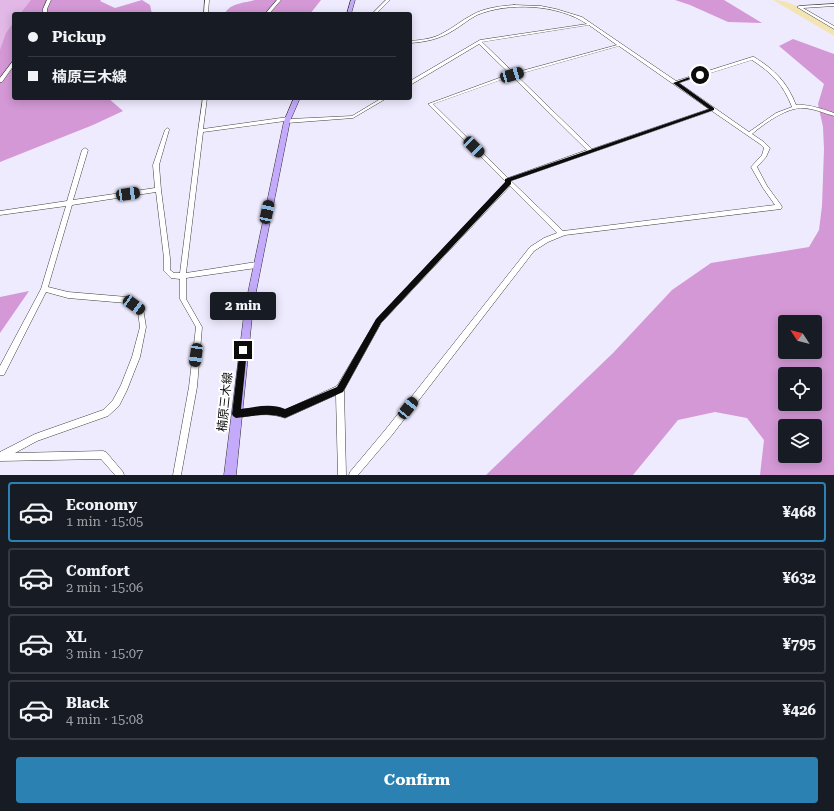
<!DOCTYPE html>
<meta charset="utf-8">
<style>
:root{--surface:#171b24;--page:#242831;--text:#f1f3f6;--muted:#9ea1a6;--line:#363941;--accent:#2c81b3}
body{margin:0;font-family:"Roboto Serif","Noto Sans JP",serif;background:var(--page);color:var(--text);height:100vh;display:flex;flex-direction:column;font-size:15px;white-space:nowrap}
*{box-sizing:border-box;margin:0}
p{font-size:13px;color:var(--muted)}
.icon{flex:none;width:22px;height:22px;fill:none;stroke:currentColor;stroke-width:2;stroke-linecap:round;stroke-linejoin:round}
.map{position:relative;height:475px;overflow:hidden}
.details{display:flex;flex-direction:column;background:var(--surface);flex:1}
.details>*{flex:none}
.banner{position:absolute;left:12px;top:12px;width:400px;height:88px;border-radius:4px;box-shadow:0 2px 10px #0003;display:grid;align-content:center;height:88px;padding:0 16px;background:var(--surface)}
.needle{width:26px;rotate:306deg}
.controls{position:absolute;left:778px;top:315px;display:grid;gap:8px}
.controls a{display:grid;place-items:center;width:44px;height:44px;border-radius:4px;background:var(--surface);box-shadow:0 2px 10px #0003;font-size:20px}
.end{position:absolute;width:18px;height:18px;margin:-9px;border:5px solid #0c0c0c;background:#fff;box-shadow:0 0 0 2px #fff}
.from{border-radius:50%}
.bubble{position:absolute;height:28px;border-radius:4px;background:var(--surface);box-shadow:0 2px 10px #0003;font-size:13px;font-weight:700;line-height:28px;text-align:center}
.car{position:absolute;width:12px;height:24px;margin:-12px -6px;border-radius:5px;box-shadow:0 0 3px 1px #0007;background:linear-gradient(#222 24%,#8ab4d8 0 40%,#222 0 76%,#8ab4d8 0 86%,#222 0)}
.banner b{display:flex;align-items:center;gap:14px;height:38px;font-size:15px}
.banner b+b{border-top:1px solid var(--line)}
.banner i{width:10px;height:10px;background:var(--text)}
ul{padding:7px 0 0;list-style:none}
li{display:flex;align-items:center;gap:12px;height:60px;margin:0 8px 6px;padding:0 8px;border:2px solid var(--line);border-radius:4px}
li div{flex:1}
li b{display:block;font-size:15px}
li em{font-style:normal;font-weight:700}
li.active{border-color:var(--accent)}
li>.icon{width:36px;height:36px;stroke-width:1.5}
.button{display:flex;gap:8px;margin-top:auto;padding:8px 16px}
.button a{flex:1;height:46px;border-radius:4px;background:var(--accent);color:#fff;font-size:16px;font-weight:700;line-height:46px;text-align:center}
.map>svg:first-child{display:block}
.green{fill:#e1b8e6}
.forest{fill:#d398d5;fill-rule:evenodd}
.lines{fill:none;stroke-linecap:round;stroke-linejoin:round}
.river{fill:#f2e5b3;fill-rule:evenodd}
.minor-casing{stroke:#3f3f3f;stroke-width:1}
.secondary-casing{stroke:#2e2e2e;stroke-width:1}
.minor{fill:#fff;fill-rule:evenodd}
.secondary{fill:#c3aafa;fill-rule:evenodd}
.route{fill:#0c0c0c}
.labels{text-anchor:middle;stroke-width:4;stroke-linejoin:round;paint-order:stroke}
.street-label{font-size:12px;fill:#0c0c0c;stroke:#fff}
</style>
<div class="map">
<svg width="834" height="475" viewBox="0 0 834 475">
<rect width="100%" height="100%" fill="#efebfe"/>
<path class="green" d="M0,0H55L42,14H14V46L0,62Z"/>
<g class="forest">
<path d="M31,0H101L100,1L115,8L142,0L150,5L152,14H20Z"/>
<path d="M255,0H321L310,14H225C229,3 245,3 255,0Z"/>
<path d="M675,0H724L762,23L728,22L690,5Z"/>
<path d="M14,22V98H108L123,111L93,125L0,162V50L6,33Z"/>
<path d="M793,39L834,54V475H760L764,440L747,418L715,412L678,420L633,475H486L613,353L672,290L711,263L809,247L819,230L822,206L824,149L823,127L818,104L824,84L779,46ZM785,322H815V352H785ZM785,374H815V404H785ZM785,426H815V456H785Z"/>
<path d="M29,291L0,333V297Z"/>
</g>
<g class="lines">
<path class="river" d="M773,0C795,0 816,18 834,29V36Z"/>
<g class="minor-casing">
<g id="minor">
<path d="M47,0H51L47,9V14H43V9Z"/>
<path d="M205,0H209L208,14H204Z"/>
<path d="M277,0H281L269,14H265Z"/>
<path d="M386,0H390L376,14H372Z"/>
<path d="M834,4V6L803,8L834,26V29L797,7L799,6Z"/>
<path d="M514,5L541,6L556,9L582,17L676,81L752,57H754C775,70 787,82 796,105C809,104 822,109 834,113V116C824,113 815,109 804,108C787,107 765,123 752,134L764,142L770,148L766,157L757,167L767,186L781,205L782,207L781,209L565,235L548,242L534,251L392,435L358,475H349L350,472L386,429L530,247L544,238L557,233L510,186L381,323L344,390L346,475H338L336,395L285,418C269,412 253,415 236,418L233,417L232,414L233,411L236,410L267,407L279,408L285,410L337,386L377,319L506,182L428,104L510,74L479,44L412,84H410V81L480,40L587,24C558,4 508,2 477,15C469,19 461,26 454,30C440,39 426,42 410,43V41C421,40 433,39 443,33C453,28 462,20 472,15C484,8 500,6 514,5ZM589,25L617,45L514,73L482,42ZM619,46L709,109L592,149L516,75ZM752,60C772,73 783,84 792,107L776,113L749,132L679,83ZM512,76L587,150L508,178L433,104ZM712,111L760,144L764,148L762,155L751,167L763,188L775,205L563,231L511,181Z"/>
<path d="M13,61H14V65L2,82H0V78Z"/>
<path d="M203,98H207L203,129L288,117L290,119L352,116L382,98H387L353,118L287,123L285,121L203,132L186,273L256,262L258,263L259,265L258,267L256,268L186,278V299L202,327L197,387L181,475H173L189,387L196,327L180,299V279L171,278L164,271V258L156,192L72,205L48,287L68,292L127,297L143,308L146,327L140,357L127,390L119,406L108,416L37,441L15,453L103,451L106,452L123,472L124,475H115L101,459L0,461V452L35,434L103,410L113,400L121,385L132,357L140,327L138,312L126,303L68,298L46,292L4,375H0V366L41,289L66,206L0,215V211L67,201L82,150L85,148L88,150L73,200L155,188L153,165L165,130L167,128L169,129V130L159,165L161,190L170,258V270L174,273H180L198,131Z"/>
</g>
</g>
<g class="secondary-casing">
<g id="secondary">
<path d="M351,0H355L351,14H347Z"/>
<path d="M294,98H300L290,121L253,307L236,475H224L245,307L284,121Z"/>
</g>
</g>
<use href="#minor" class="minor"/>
<use href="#secondary" class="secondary"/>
</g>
<path class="route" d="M698,74L702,75L679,83L714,108V110L511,181V184L381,323L343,392L285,418C270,412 252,416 236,418L233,416L232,414L240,347H246L247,350L241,409C255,407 272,403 285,409L337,387L376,319L505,182V179L709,109L673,83Z"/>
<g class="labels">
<g class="street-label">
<text transform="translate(225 402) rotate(-84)" y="4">楠原三木線</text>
</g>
</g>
</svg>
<div class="controls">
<a><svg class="needle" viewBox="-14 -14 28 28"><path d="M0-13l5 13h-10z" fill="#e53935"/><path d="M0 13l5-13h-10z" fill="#9ea1a6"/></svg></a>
<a><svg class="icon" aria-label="locate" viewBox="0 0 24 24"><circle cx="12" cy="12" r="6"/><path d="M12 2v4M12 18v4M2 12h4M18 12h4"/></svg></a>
<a><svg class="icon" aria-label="layers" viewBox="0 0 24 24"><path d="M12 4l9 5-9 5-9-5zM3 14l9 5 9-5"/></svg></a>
</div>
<i class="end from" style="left:700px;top:75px"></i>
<i class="end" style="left:243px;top:350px"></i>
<div class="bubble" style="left:210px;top:292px;width:66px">2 min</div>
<i class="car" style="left:512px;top:75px;rotate:74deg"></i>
<i class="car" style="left:474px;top:147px;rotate:135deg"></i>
<i class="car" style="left:128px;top:194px;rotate:82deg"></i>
<i class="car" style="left:267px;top:212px;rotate:12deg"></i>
<i class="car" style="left:134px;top:305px;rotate:126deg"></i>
<i class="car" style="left:196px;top:355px;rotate:188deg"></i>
<i class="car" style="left:408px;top:408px;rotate:38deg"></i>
<div class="banner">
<b><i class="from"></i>Pickup</b>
<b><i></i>楠原三木線</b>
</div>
</div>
<section class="details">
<ul>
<li class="active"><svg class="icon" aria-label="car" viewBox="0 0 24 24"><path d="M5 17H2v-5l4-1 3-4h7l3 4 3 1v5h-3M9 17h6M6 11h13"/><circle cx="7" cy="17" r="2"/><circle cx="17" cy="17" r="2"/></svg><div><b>Economy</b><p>1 min · 15:05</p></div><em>¥468</em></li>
<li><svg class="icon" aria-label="car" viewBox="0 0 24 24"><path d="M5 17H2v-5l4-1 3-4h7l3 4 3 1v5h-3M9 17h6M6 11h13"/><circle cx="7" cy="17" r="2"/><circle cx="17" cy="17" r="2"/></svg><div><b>Comfort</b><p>2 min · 15:06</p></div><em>¥632</em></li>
<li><svg class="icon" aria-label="car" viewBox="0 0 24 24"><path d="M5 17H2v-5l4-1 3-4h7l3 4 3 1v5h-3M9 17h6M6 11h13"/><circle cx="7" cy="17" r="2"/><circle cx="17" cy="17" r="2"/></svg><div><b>XL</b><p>3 min · 15:07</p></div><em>¥795</em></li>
<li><svg class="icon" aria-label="car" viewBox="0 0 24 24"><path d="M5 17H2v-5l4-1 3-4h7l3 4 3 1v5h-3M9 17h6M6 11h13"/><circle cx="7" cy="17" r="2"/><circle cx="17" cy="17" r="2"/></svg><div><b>Black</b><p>4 min · 15:08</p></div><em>¥426</em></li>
</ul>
<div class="button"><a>Confirm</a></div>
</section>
